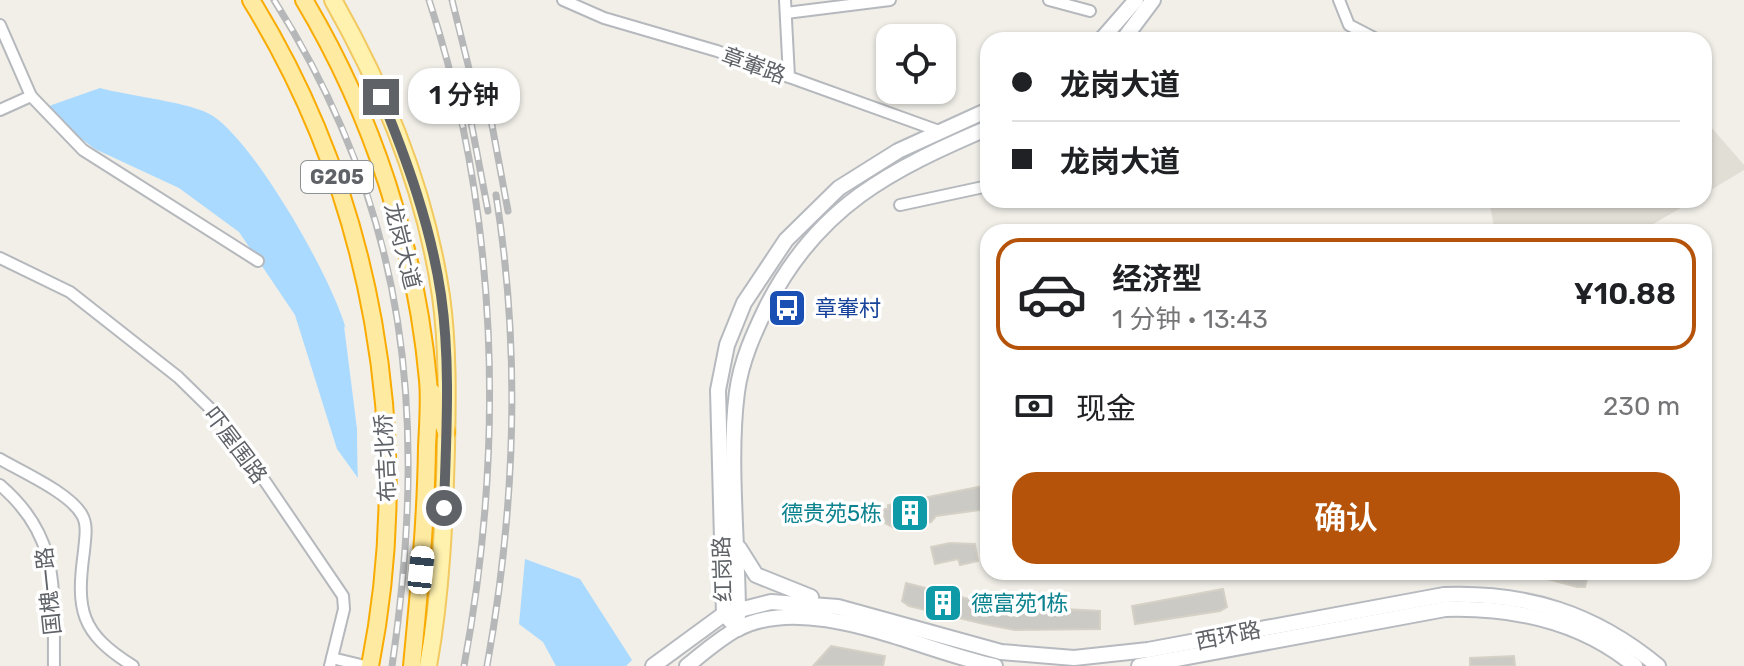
<!DOCTYPE html>
<html lang="zh">
<meta charset="utf-8">
<style>
:root{--surface:#fff;--page:#f2f2f2;--text:#202124;--muted:#757577;--line:#e0e0e0;--accent:#b45309}
body{margin:0;font-family:Rubik,"Noto Sans SC",sans-serif;background:var(--page);color:var(--text);height:100vh;display:flex;flex-direction:column;font-size:30px;white-space:nowrap}
*{box-sizing:border-box;margin:0}
p{font-size:26px;color:var(--muted)}
.icon{flex:none;width:44px;height:44px;fill:none;stroke:currentColor;stroke-width:2;stroke-linecap:round;stroke-linejoin:round}
.map{position:relative;flex:1;overflow:hidden}
.sheet{position:absolute;left:980px;top:224px;width:732px;height:356px;display:flex;flex-direction:column;background:var(--surface);border-radius:24px;box-shadow:0 2px 6px #0004}
.sheet>*{flex:none}
.guide{position:absolute;left:980px;top:32px;width:732px;height:176px;border-radius:24px;box-shadow:0 2px 6px #0004;display:grid;align-content:center;height:176px;padding:0 32px;background:var(--surface)}
.buttons{position:absolute;left:876px;top:24px;display:grid;gap:16px}
.buttons a{display:grid;place-items:center;width:80px;height:80px;border-radius:16px;background:var(--surface);box-shadow:0 2px 6px #0004;font-size:40px}
.end{position:absolute;width:36px;height:36px;margin:-18px;border:10px solid #5f6368;background:#fff;box-shadow:0 0 0 4px #fff}
.from{border-radius:50%}
.bubble{position:absolute;height:56px;border-radius:24px;background:var(--surface);box-shadow:0 2px 6px #0004;font-size:26px;font-weight:600;line-height:56px;text-align:center}
.car{position:absolute;width:24px;height:48px;margin:-24px -12px;border-radius:10px;box-shadow:0 0 6px 2px #0007;background:linear-gradient(#fff 24%,#345 0 40%,#fff 0 76%,#345 0 86%,#fff 0)}
.guide b{display:flex;align-items:center;gap:28px;height:76px;font-size:30px}
.guide b+b{border-top:2px solid var(--line)}
.guide i{width:20px;height:20px;background:var(--text)}
ul{padding:14px 0 0;list-style:none}
li{display:flex;align-items:center;gap:24px;height:112px;margin:0 16px 12px;padding:0 16px;border:4px solid transparent;border-radius:24px}
li div{flex:1}
li b{display:block;font-size:30px}
li em{font-style:normal;font-weight:600}
li.on{border-color:var(--accent)}
li>.icon{width:72px;height:72px;stroke-width:1.5}
.pay{display:flex;align-items:center;gap:20px;height:88px;padding:0 32px;font-size:30px}
.pay p{margin-inline-start:auto}
.primary-button{display:flex;gap:16px;margin-top:auto;padding:16px 32px}
.primary-button a{flex:1;height:92px;border-radius:24px;background:var(--accent);color:#fff;font-size:32px;font-weight:600;line-height:92px;text-align:center}
.map>svg:first-child{display:block}
.education{fill:#e1ded6}
.water{fill:#aadaff}
.pier{fill:#f1efe8}
.building{fill:#cccac5;stroke:#d6d1c6;stroke-width:2}
.lines{fill:none;stroke-linecap:round;stroke-linejoin:round}
.minor-casing{stroke:#b5b8bc;stroke-width:14}
.secondary-casing{stroke:#b6babf;stroke-width:18}
.primary-casing{stroke:#f2c960;stroke-width:20}
.trunk-casing{stroke:#f9ab00;stroke-width:20}
.minor{stroke:#fff;stroke-width:10}
.secondary{stroke:#fff;stroke-width:14}
.primary{stroke:#fff2af;stroke-width:16}
.trunk{stroke:#feeaa1;stroke-width:16}
.rail-casing{stroke:#b6b7b8;stroke-width:7}
.rail{stroke:#fff;stroke-width:4;stroke-dasharray:12;stroke-linecap:butt}
.route{stroke:#5f6368;stroke-width:10}
.labels{text-anchor:middle;stroke-width:7;stroke-linejoin:round;paint-order:stroke}
.shield{fill:#fff;stroke:#8f9295;stroke-width:2}
.shield-label{font-size:20px;font-weight:bold;fill:#5f6368}
.street-label{font-size:22px;fill:#5f6368;stroke:#fff}
.transit-label{font-size:22px;fill:#164399;stroke:#fff;text-anchor:start}
.culture-label{font-size:22px;fill:#0d838f;stroke:#fff;text-anchor:end}
</style>
<div class="map">
<svg width="1744" height="666" viewBox="0 0 1744 666">
<rect width="100%" height="100%" fill="#f1efe8"/>
<g class="education">
<path d="M1704,119L1744,165V170L1704,194Z"/>
<path d="M1489,200H1694L1640,232H1495Z"/>
</g>
<g class="water">
<path d="M100,88C128,96 192,102 213,116C256,145 330,275 345,326C358,374 357,430 358,478L337,449L295,315L239,232L179,188L95,149L64,126L49,106Z"/>
<path d="M525,559L580,579L632,660L626,666H556L543,642L519,624Z"/>
</g>
<path class="pier" d="M344,326L350,334L361,429L362,479L358,482L357,429Z"/>
<g class="building">
<path d="M988,485V509L936,516L931,522L894,528L885,523L883,509H888V505Z"/>
<path d="M950,543L975,544L978,561L960,565L958,559L935,564L931,547Z"/>
<path d="M1534,572H1589L1585,587H1577L1533,575Z"/>
<path d="M906,583L992,605L1100,611V629L1015,630L984,624L909,606L902,601Z"/>
<path d="M1223,589L1227,607L1220,611L1135,624L1132,606Z"/>
<path d="M831,646L885,656L883,666H813Z"/>
<path d="M1514,656L1515,666H1470V658Z"/>
</g>
<g class="lines">
<g class="minor-casing">
<g id="minor">
<path d="M563,0L604,18L717,51L939,131"/>
<path d="M785,0L789,77"/>
<path d="M1049,0L1090,11"/>
<path d="M1339,0L1349,25L1378,40"/>
<path d="M786,13L890,0"/>
<path d="M0,25L31,96"/>
<path d="M0,110L31,96L83,150L258,261"/>
<path d="M900,205L988,186"/>
<path d="M0,258L70,292L178,377L226,424L343,596L344,609L330,666"/>
<path d="M0,459C22,472 70,493 82,515C88,525 85,539 84,551C76,610 80,633 133,666"/>
<path d="M0,485C62,538 53,591 54,666"/>
<path d="M332,658L365,666"/>
</g>
</g>
<g class="secondary-casing">
<g id="secondary">
<path d="M1101,40L1136,0"/>
<path d="M1123,40L1153,0"/>
<path d="M739,548L756,575L811,597"/>
<path d="M738,616C738,546 728,459 737,392C741,361 754,333 767,306C818,206 890,170 988,128"/>
<path d="M738,629L724,614L718,390L727,345L744,303L786,240L839,188L898,151L988,110"/>
<path d="M653,666L724,614L771,602L838,607L1001,652L1074,658L1148,650L1444,595C1526,592 1594,613 1658,666"/>
<path d="M687,666C703,653 719,639 737,629C810,591 920,651 995,666"/>
<path d="M1139,666L1445,609C1515,607 1581,621 1635,666"/>
</g>
</g>
<g class="primary-casing">
<path id="primary" d="M333,0C384,90 426,193 441,296C448,346 447,398 446,448C444,521 441,594 428,666"/>
</g>
<g class="trunk-casing">
<g id="trunk">
<path d="M251,0C373,198 415,438 370,666"/>
<path d="M304,0C372,114 416,247 428,380C430,402 428,425 427,447C426,521 419,593 412,666"/>
<path d="M432,392L446,432"/>
</g>
</g>
<use href="#minor" class="minor"/>
<use href="#secondary" class="secondary"/>
<use href="#primary" class="primary"/>
<use href="#trunk" class="trunk"/>
<g class="rail-casing">
<g id="rail">
<path d="M274,0C410,214 428,420 392,666"/>
<path d="M429,0C499,213 505,447 464,666"/>
<path d="M452,0L480,113"/>
<path d="M486,93L508,211"/>
<path d="M467,101L488,211"/>
<path d="M487,666C515,511 521,351 496,195"/>
</g>
</g>
<use href="#rail" class="rail"/>
</g>
<g class="lines">
<path class="route" d="M381,97C407,160 431,227 441,295C451,365 446,438 444,508"/>
</g>
<defs>
<g id="bus-square" transform="scale(2)"><rect x="-9" y="-9" width="18" height="18" rx="4" fill="#1a4fb4" stroke="#fff"/><path d="M-5-6H5V4H4V6H2V4H-2V6H-4V4H-5ZM-3.5-4V0h7V-4ZM-3.5 1.2v1.5H-2V1.2ZM2 1.2v1.5H3.5V1.2Z" fill="#fff"/></g>
<g id="building-square" transform="scale(2)"><rect x="-9" y="-9" width="18" height="18" rx="4" fill="#0f9aa8" stroke="#fff"/><path d="M-4-6H4V6H1V3H-1V6H-4ZM-2.5-4.3h1.7v1.8h-1.7ZM.8-4.3h1.7v1.8H.8ZM-2.5-1h1.7V.8h-1.7ZM.8-1h1.7V.8H.8Z" fill="#fff"/></g>
</defs>
<g fill-rule="evenodd">
<use href="#bus-square" x="787" y="308"/>
<use href="#building-square" x="910" y="513"/>
<use href="#building-square" x="943" y="603"/>
</g>
<g class="labels">
<rect class="shield" x="301" y="161" width="72" height="32" rx="6"/>
<g class="shield-label">
<text x="337" y="184">G205</text>
</g>
<g class="street-label">
<text transform="translate(754 65) rotate(20)" y="8">章輋路</text>
<text transform="translate(403 246) rotate(76)" y="8">龙岗大道</text>
<text transform="translate(236 445) rotate(53)" y="8">吓屋围路</text>
<text transform="translate(385 458) rotate(-93)" y="8">布吉北桥</text>
<text transform="translate(722 569) rotate(-92)" y="8">红岗路</text>
<text transform="translate(48 591) rotate(-96)" y="8">国槐一路</text>
<text transform="translate(1228 635) rotate(-11)" y="8">西环路</text>
</g>
<g class="transit-label">
<text x="815" y="316">章輋村</text>
</g>
<g class="culture-label">
<text x="882" y="521">德贵苑5栋</text>
<text x="971" y="611" text-anchor="start">德富苑1栋</text>
</g>
</g>
</svg>
<div class="buttons">
<a><svg class="icon" aria-label="locate" viewBox="0 0 24 24"><circle cx="12" cy="12" r="6"/><path d="M12 2v4M12 18v4M2 12h4M18 12h4"/></svg></a>
</div>
<i class="end from" style="left:444px;top:508px"></i>
<i class="end" style="left:381px;top:97px"></i>
<div class="bubble" style="left:408px;top:68px;width:112px">1 分钟</div>
<i class="car" style="left:421px;top:570px;rotate:6deg"></i>
<div class="guide">
<b><i class="from"></i>龙岗大道</b>
<b><i></i>龙岗大道</b>
</div>
<section class="sheet">
<ul>
<li class="on"><svg class="icon" aria-label="car" viewBox="0 0 24 24"><path d="M5 17H2v-5l4-1 3-4h7l3 4 3 1v5h-3M9 17h6M6 11h13"/><circle cx="7" cy="17" r="2"/><circle cx="17" cy="17" r="2"/></svg><div><b>经济型</b><p>1 分钟 · 13:43</p></div><em>¥10.88</em></li>
</ul>
<div class="pay"><svg class="icon" aria-label="cash" viewBox="0 0 24 24"><path d="M3 7h18v10H3z"/><circle cx="12" cy="12" r="2"/></svg>现金<p>230 m</p></div>
<div class="primary-button"><a>确认</a></div>
</section>
</div>
